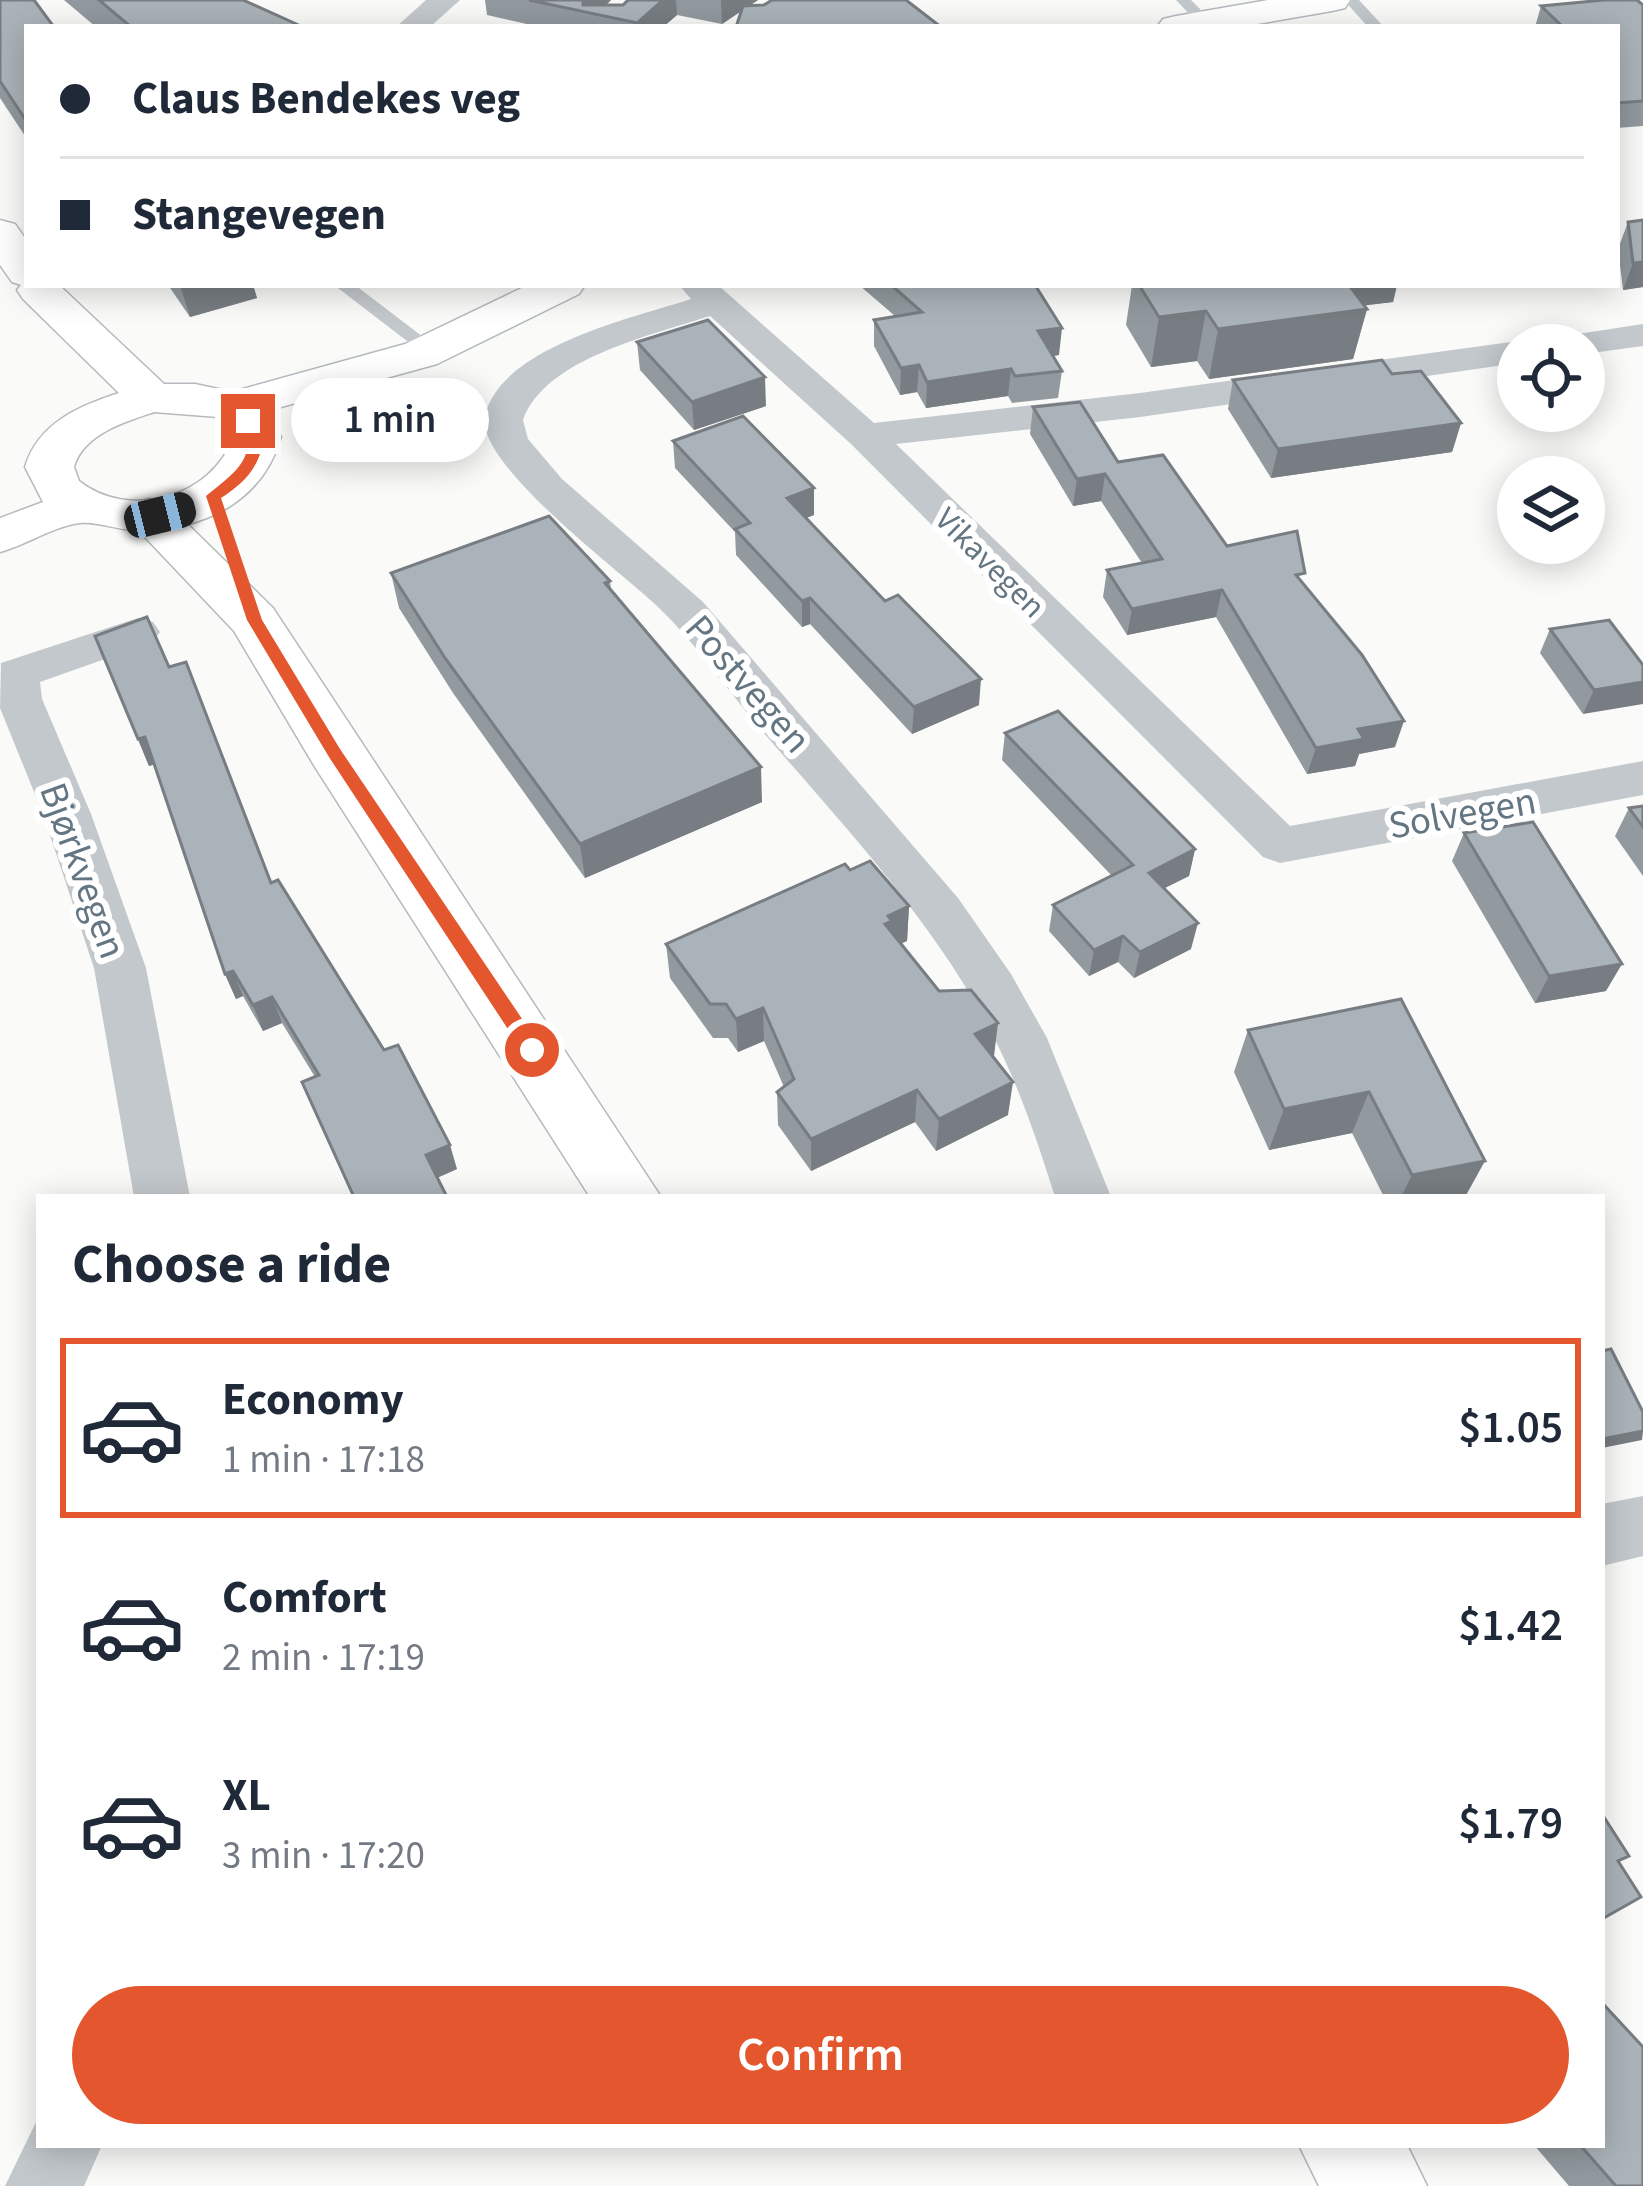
<!DOCTYPE html>
<meta charset="utf-8">
<style>
:root{--surface:#fff;--page:#f6f6f7;--text:#1f2937;--muted:#747a83;--line:#e0e1e3;--accent:#e4572e}
body{margin:0;font-family:"Source Sans 3",sans-serif;background:var(--page);color:var(--text);height:100vh;display:flex;flex-direction:column;font-size:45px;white-space:nowrap}
*{box-sizing:border-box;margin:0}
p{font-size:39px;color:var(--muted)}
.icon{flex:none;width:66px;height:66px;fill:none;stroke:currentColor;stroke-width:2;stroke-linecap:round;stroke-linejoin:round}
.map{position:relative;flex:1;overflow:hidden}
.details{position:absolute;left:36px;top:1194px;width:1569px;height:954px;display:flex;flex-direction:column;background:var(--surface);border-radius:0px;box-shadow:0 6px 30px #0003}
.details>*{flex:none}
.guide{position:absolute;left:24px;top:24px;width:1596px;height:264px;border-radius:0px;box-shadow:0 6px 30px #0003;display:grid;align-content:center;height:264px;padding:0 36px;background:var(--surface)}
.fabs{position:absolute;left:1497px;top:324px;display:grid;gap:24px}
.fabs a{display:grid;place-items:center;width:108px;height:108px;border-radius:50%;background:var(--surface);box-shadow:0 6px 30px #0003;font-size:60px}
.end{position:absolute;width:54px;height:54px;margin:-27px;border:15px solid #e4572e;background:#fff;box-shadow:0 0 0 6px #fff}
.from{border-radius:50%}
.bubble{position:absolute;height:84px;border-radius:42px;background:var(--surface);box-shadow:0 6px 30px #0003;font-size:39px;font-weight:600;line-height:84px;text-align:center}
.car{position:absolute;width:36px;height:72px;margin:-36px -18px;border-radius:15px;box-shadow:0 0 9px 3px #0007;background:linear-gradient(#222 24%,#8ab4d8 0 40%,#222 0 76%,#8ab4d8 0 86%,#222 0)}
.guide b{display:flex;align-items:center;gap:42px;height:114px;font-size:45px}
.guide b+b{border-top:3px solid var(--line)}
.guide i{width:30px;height:30px;background:var(--text)}
ul{padding:0;list-style:none}
li{display:flex;align-items:center;gap:36px;height:180px;margin:0 24px 18px;padding:0 12px;border:6px solid transparent;border-radius:0px}
li div{flex:1}
li b{display:block;font-size:45px}
li em{font-style:normal;font-weight:600}
li.on{border-color:var(--accent)}
li>.icon{width:108px;height:108px;stroke-width:1.5}
h2{padding:0 36px;font-size:54px;line-height:144px}
.primary-button{display:flex;gap:24px;margin-top:auto;padding:24px 36px}
.primary-button a{flex:1;height:138px;border-radius:72px;background:var(--accent);color:#fff;font-size:48px;font-weight:600;line-height:138px;text-align:center}
.map>svg:first-child{display:block}
.lines{fill:none;stroke-linecap:round;stroke-linejoin:round}
.secondary-casing{stroke:#b3babf;stroke-width:3}
.primary-casing{stroke:#b5babe;stroke-width:3}
.lane{fill:#c3c8cc;fill-rule:evenodd}
.street{fill:#c3c8cc;fill-rule:evenodd}
.secondary{fill:#fff;fill-rule:evenodd}
.primary{fill:#fff;fill-rule:evenodd}
.wall{fill:#929a9f}
.shaded-wall{fill:#777d82}
.building{fill:#aab3b9;stroke:#777d82;stroke-width:3}
.route{fill:#e4572e}
.labels{text-anchor:middle;stroke-width:12;stroke-linejoin:round;paint-order:stroke}
.far-street-label{font-size:33px;fill:#657683;stroke:#fff}
.street-label{font-size:39px;fill:#657683;stroke:#fff}
</style>
<div class="map">
<svg width="1643" height="2186" viewBox="0 0 1643 2186">
<rect width="100%" height="100%" fill="#fafaf8"/>
<g class="lines">
<g class="secondary-casing">
<g id="secondary">
<path d="M1268,0H1350L1345,8L1332,11L1240,27H1157L1163,19L1176,16Z"/>
<path d="M528,285H585L579,294L437,364L234,420L217,416L210,406L217,396L405,344Z"/>
<path d="M149,499L167,504L273,608L661,1197H590L315,767L234,631L124,515L131,504Z"/>
<path d="M1299,2145H1407L1427,2186H1319Z"/>
</g>
</g>
<g class="primary-casing">
<path id="primary" d="M0,220L15,224L27,241V285H59L164,384H195L251,396L281,437C262,503 202,531 135,530C118,530 96,521 80,523C54,526 26,545 0,552V518L43,502L25,467C38,423 79,406 119,393L23,299L17,290L21,285L12,282L0,265ZM154,412L218,417L233,437C213,497 129,521 79,481L74,467C83,434 125,422 154,412Z"/>
</g>
<g class="lane">
<path d="M1176,0H1191L1212,21L1199,24Z"/>
<path d="M1344,0H1359L1384,27H1368Z"/>
<path d="M334,285H355L440,350L424,354Z"/>
</g>
<g class="street">
<path d="M426,0H460L430,27H396Z"/>
<path d="M679,285H718L874,423L1140,393L1518,341L1531,344L1518,345V363L1140,417L896,444L1290,826L1643,761V795L1280,863L1263,857L851,444L710,316C653,335 545,358 523,420L528,439L562,479L703,602L958,898L1011,974L1047,1038L1111,1197H1055C1037,1139 1017,1081 989,1028C931,918 843,825 763,732C728,691 697,644 658,607C623,573 475,464 485,416C500,347 633,318 691,299Z"/>
<path d="M1643,324V346L1584,354V345H1552L1558,337Z"/>
<path d="M138,618L153,622L160,632L153,642L40,682L42,699L91,814L146,968L190,1197H134L94,968L43,814L0,708L1,663Z"/>
<path d="M1643,1496V1556L1602,1566V1504Z"/>
<path d="M39,2116V2145H102L84,2186H5Z"/>
</g>
<use href="#secondary" class="secondary"/>
<use href="#primary" class="primary"/>
</g>
<g class="wall">
<path d="M0,0L27,27V139L0,98Z"/>
<path d="M64,0H243L303,27H96Z"/>
<path d="M485,0H611L606,5H623L628,0H758L749,6L906,0L741,11L722,24L677,15L663,27H540L487,15Z"/>
<path d="M1643,5V126L1617,128V27H1535L1541,6Z"/>
<path d="M1643,220V287L1623,290L1618,249L1628,222Z"/>
<path d="M168,285H253L257,298L190,317Z"/>
<path d="M859,285H1035L1059,355L1052,356L1062,371L1058,398L1012,403L1008,396L926,408L917,392L900,395L874,346V320L895,316Z"/>
<path d="M1132,285H1397L1393,302L1364,305L1367,309L1353,359L1209,379L1197,361L1151,367L1126,325Z"/>
<path d="M637,342L766,406L694,430L640,370Z"/>
<path d="M1392,374L1461,423L1452,452L1271,478L1228,409L1233,380Z"/>
<path d="M1033,407L1118,462L1227,546L1303,583L1395,747L1359,754L1355,766L1307,774L1216,617L1127,635L1103,597L1107,570L1142,563L1101,501L1073,506L1030,434Z"/>
<path d="M673,441L814,488V515L806,518L979,705L912,734L810,624L802,627L736,555L735,532L675,468Z"/>
<path d="M391,573L610,581L611,589L762,802L585,878L453,693L399,608Z"/>
<path d="M1550,629L1643,665L1583,714L1540,653Z"/>
<path d="M95,636L169,667L271,883L457,1169L437,1178L447,1197H353L302,1082L315,1077L282,1023L263,1031L243,996L236,999L225,974L154,764L149,766Z"/>
<path d="M1005,733L1195,849L1189,876L1164,888L1191,949L1134,978L1118,962L1089,976L1049,931L1053,905L1112,876L1002,760Z"/>
<path d="M1643,806V876L1615,836L1629,808Z"/>
<path d="M1464,833L1606,991L1535,1003L1452,861Z"/>
<path d="M850,870L909,906L907,941L901,943L994,1056L1008,1115L936,1151L915,1122L811,1171L778,1125L777,1092L784,1087L764,1041L738,1052L728,1038H713L670,978L666,944Z"/>
<path d="M1401,999L1465,1197H1384L1352,1133L1269,1150L1234,1072L1248,1030Z"/>
<path d="M1605,2006L1643,2186H1569L1534,2145H1602V2007Z"/>
</g>
<g class="shaded-wall">
<path d="M583,0H611L596,14L584,12Z"/>
<path d="M663,0H676L677,15L663,27H637V23Z"/>
<path d="M721,0H758L722,24Z"/>
<path d="M1643,262V287L1623,290L1633,263Z"/>
<path d="M180,285H253L257,298L190,317Z"/>
<path d="M1326,285H1397L1393,302L1319,311Z"/>
<path d="M1367,309L1353,359L1209,379L1218,329Z"/>
<path d="M1206,311L1197,361L1151,367L1159,317Z"/>
<path d="M1062,328L1059,355L1035,358L1038,331Z"/>
<path d="M919,365L917,392L900,395L901,368Z"/>
<path d="M1011,369L1008,396L926,408L927,382Z"/>
<path d="M765,377L766,406L694,430L692,402Z"/>
<path d="M1461,423L1452,452L1271,478L1278,449Z"/>
<path d="M1105,474L1101,501L1073,506L1077,479Z"/>
<path d="M814,488V515L787,525V498Z"/>
<path d="M1222,590L1216,617L1127,635L1132,609Z"/>
<path d="M810,598V624L802,627V601Z"/>
<path d="M981,679L979,705L912,734L914,707Z"/>
<path d="M1643,682V704L1583,714L1594,690Z"/>
<path d="M1404,721L1395,747L1359,754L1355,766L1307,774L1316,748L1358,729Z"/>
<path d="M145,737L156,764L149,766L138,739Z"/>
<path d="M761,767L762,802L585,878L580,844Z"/>
<path d="M1195,849L1189,876L1143,899L1149,873Z"/>
<path d="M909,906L907,941L891,948L885,924L888,916Z"/>
<path d="M1198,923L1191,949L1134,978L1140,952Z"/>
<path d="M1123,936L1118,962L1089,976L1094,950Z"/>
<path d="M1622,964L1606,991L1535,1003L1549,976Z"/>
<path d="M233,971L243,996L236,999L225,974Z"/>
<path d="M272,997L282,1023L263,1031L253,1005Z"/>
<path d="M763,1008L764,1041L738,1052L736,1019Z"/>
<path d="M998,1023L994,1056L971,1067L975,1034Z"/>
<path d="M1013,1082L1008,1115L936,1151L939,1119Z"/>
<path d="M917,1090L915,1122L811,1171V1139Z"/>
<path d="M1369,1092L1352,1133L1269,1150L1284,1109Z"/>
<path d="M450,1145L457,1169L434,1179L426,1155Z"/>
<path d="M1485,1161L1465,1197H1401L1412,1175Z"/>
<path d="M1643,1431L1642,1440L1602,1448V1439Z"/>
</g>
<g class="building">
<path d="M0,0H34L54,27H27V122L0,81Z"/>
<path d="M99,0H243L303,27H131Z"/>
<path d="M529,0H583V5H623L628,0H663L637,23Z"/>
<path d="M772,0H906L941,27H736L743,6L764,5Z"/>
<path d="M1604,0H1637L1643,5V101L1617,103V27H1563L1541,6Z"/>
<path d="M1643,220V262L1633,263L1628,222Z"/>
<path d="M891,285H1035L1062,328L1038,331L1062,371L1015,376L1011,369L927,382L919,365L901,368L874,320L922,312Z"/>
<path d="M1139,285H1349L1367,309L1218,329L1206,311L1159,317Z"/>
<path d="M708,320L765,377L692,402L637,342Z"/>
<path d="M1382,360L1392,374L1421,371L1461,423L1278,449L1233,380Z"/>
<path d="M1080,402L1118,462L1163,455L1227,546L1297,531L1305,573L1296,575L1362,655L1404,721L1358,729L1364,739L1316,748L1222,590L1132,609L1107,570L1162,559L1105,474L1077,479L1033,407Z"/>
<path d="M743,416L814,488L787,498L885,601L898,595L981,679L914,707L810,598L802,601L735,529L750,523L673,441Z"/>
<path d="M549,516L610,581L605,583L761,767L580,844L445,658L391,573Z"/>
<path d="M147,617L169,667L186,662L271,883L278,880L384,1050L398,1045L450,1145L426,1155L447,1197H354L302,1082L319,1075L272,997L253,1005L233,971L225,974L145,737L138,739L95,636Z"/>
<path d="M1609,620L1643,665V682L1594,690L1550,629Z"/>
<path d="M1058,711L1195,849L1149,873L1198,923L1140,952L1123,936L1094,950L1053,905L1133,865L1005,733Z"/>
<path d="M1643,806V827L1629,808Z"/>
<path d="M1533,822L1622,964L1549,976L1464,833Z"/>
<path d="M870,861L909,906L888,916L892,921L885,924L939,991L971,990L998,1023L975,1034L1013,1082L939,1119L917,1090L811,1139L777,1092L794,1079L763,1008L736,1019L726,1004H710L666,944L845,864L850,870Z"/>
<path d="M1401,999L1485,1161L1412,1175L1369,1092L1284,1109L1248,1030Z"/>
<path d="M1611,1349L1643,1412V1431L1602,1439V1351Z"/>
<path d="M1602,1814L1629,1856L1618,1861L1641,1897L1602,1919Z"/>
<path d="M1605,2006L1643,2047V2186H1616L1580,2145H1602V2009Z"/>
</g>
<path class="route" d="M248,417L264,437C260,467 245,482 221,498L262,620L340,749L539,1044V1055H525L329,757L247,620L206,496C232,474 260,459 241,421Z"/>
<g class="labels">
<g class="far-street-label">
<text transform="translate(991 562) rotate(45)" y="12">Vikavegen</text>
</g>
<g class="street-label">
<text transform="translate(749 683) rotate(49)" y="14">Postvegen</text>
<text transform="translate(1462 812) rotate(-10)" y="14">Solvegen</text>
<text transform="translate(84 870) rotate(70)" y="14">Bjørkvegen</text>
</g>
</g>
</svg>
<div class="fabs">
<a><svg class="icon" aria-label="locate" viewBox="0 0 24 24"><circle cx="12" cy="12" r="6"/><path d="M12 2v4M12 18v4M2 12h4M18 12h4"/></svg></a>
<a><svg class="icon" aria-label="layers" viewBox="0 0 24 24"><path d="M12 4l9 5-9 5-9-5zM3 14l9 5 9-5"/></svg></a>
</div>
<i class="end from" style="left:532px;top:1050px"></i>
<i class="end" style="left:248px;top:421px"></i>
<div class="bubble" style="left:291px;top:378px;width:198px">1 min</div>
<i class="car" style="left:160px;top:515px;rotate:76deg"></i>
<div class="guide">
<b><i class="from"></i>Claus Bendekes veg</b>
<b><i></i>Stangevegen</b>
</div>
<section class="details">
<h2>Choose a ride</h2>
<ul>
<li class="on"><svg class="icon" aria-label="car" viewBox="0 0 24 24"><path d="M5 17H2v-5l4-1 3-4h7l3 4 3 1v5h-3M9 17h6M6 11h13"/><circle cx="7" cy="17" r="2"/><circle cx="17" cy="17" r="2"/></svg><div><b>Economy</b><p>1 min · 17:18</p></div><em>$1.05</em></li>
<li><svg class="icon" aria-label="car" viewBox="0 0 24 24"><path d="M5 17H2v-5l4-1 3-4h7l3 4 3 1v5h-3M9 17h6M6 11h13"/><circle cx="7" cy="17" r="2"/><circle cx="17" cy="17" r="2"/></svg><div><b>Comfort</b><p>2 min · 17:19</p></div><em>$1.42</em></li>
<li><svg class="icon" aria-label="car" viewBox="0 0 24 24"><path d="M5 17H2v-5l4-1 3-4h7l3 4 3 1v5h-3M9 17h6M6 11h13"/><circle cx="7" cy="17" r="2"/><circle cx="17" cy="17" r="2"/></svg><div><b>XL</b><p>3 min · 17:20</p></div><em>$1.79</em></li>
</ul>
<div class="primary-button"><a>Confirm</a></div>
</section>
</div>
